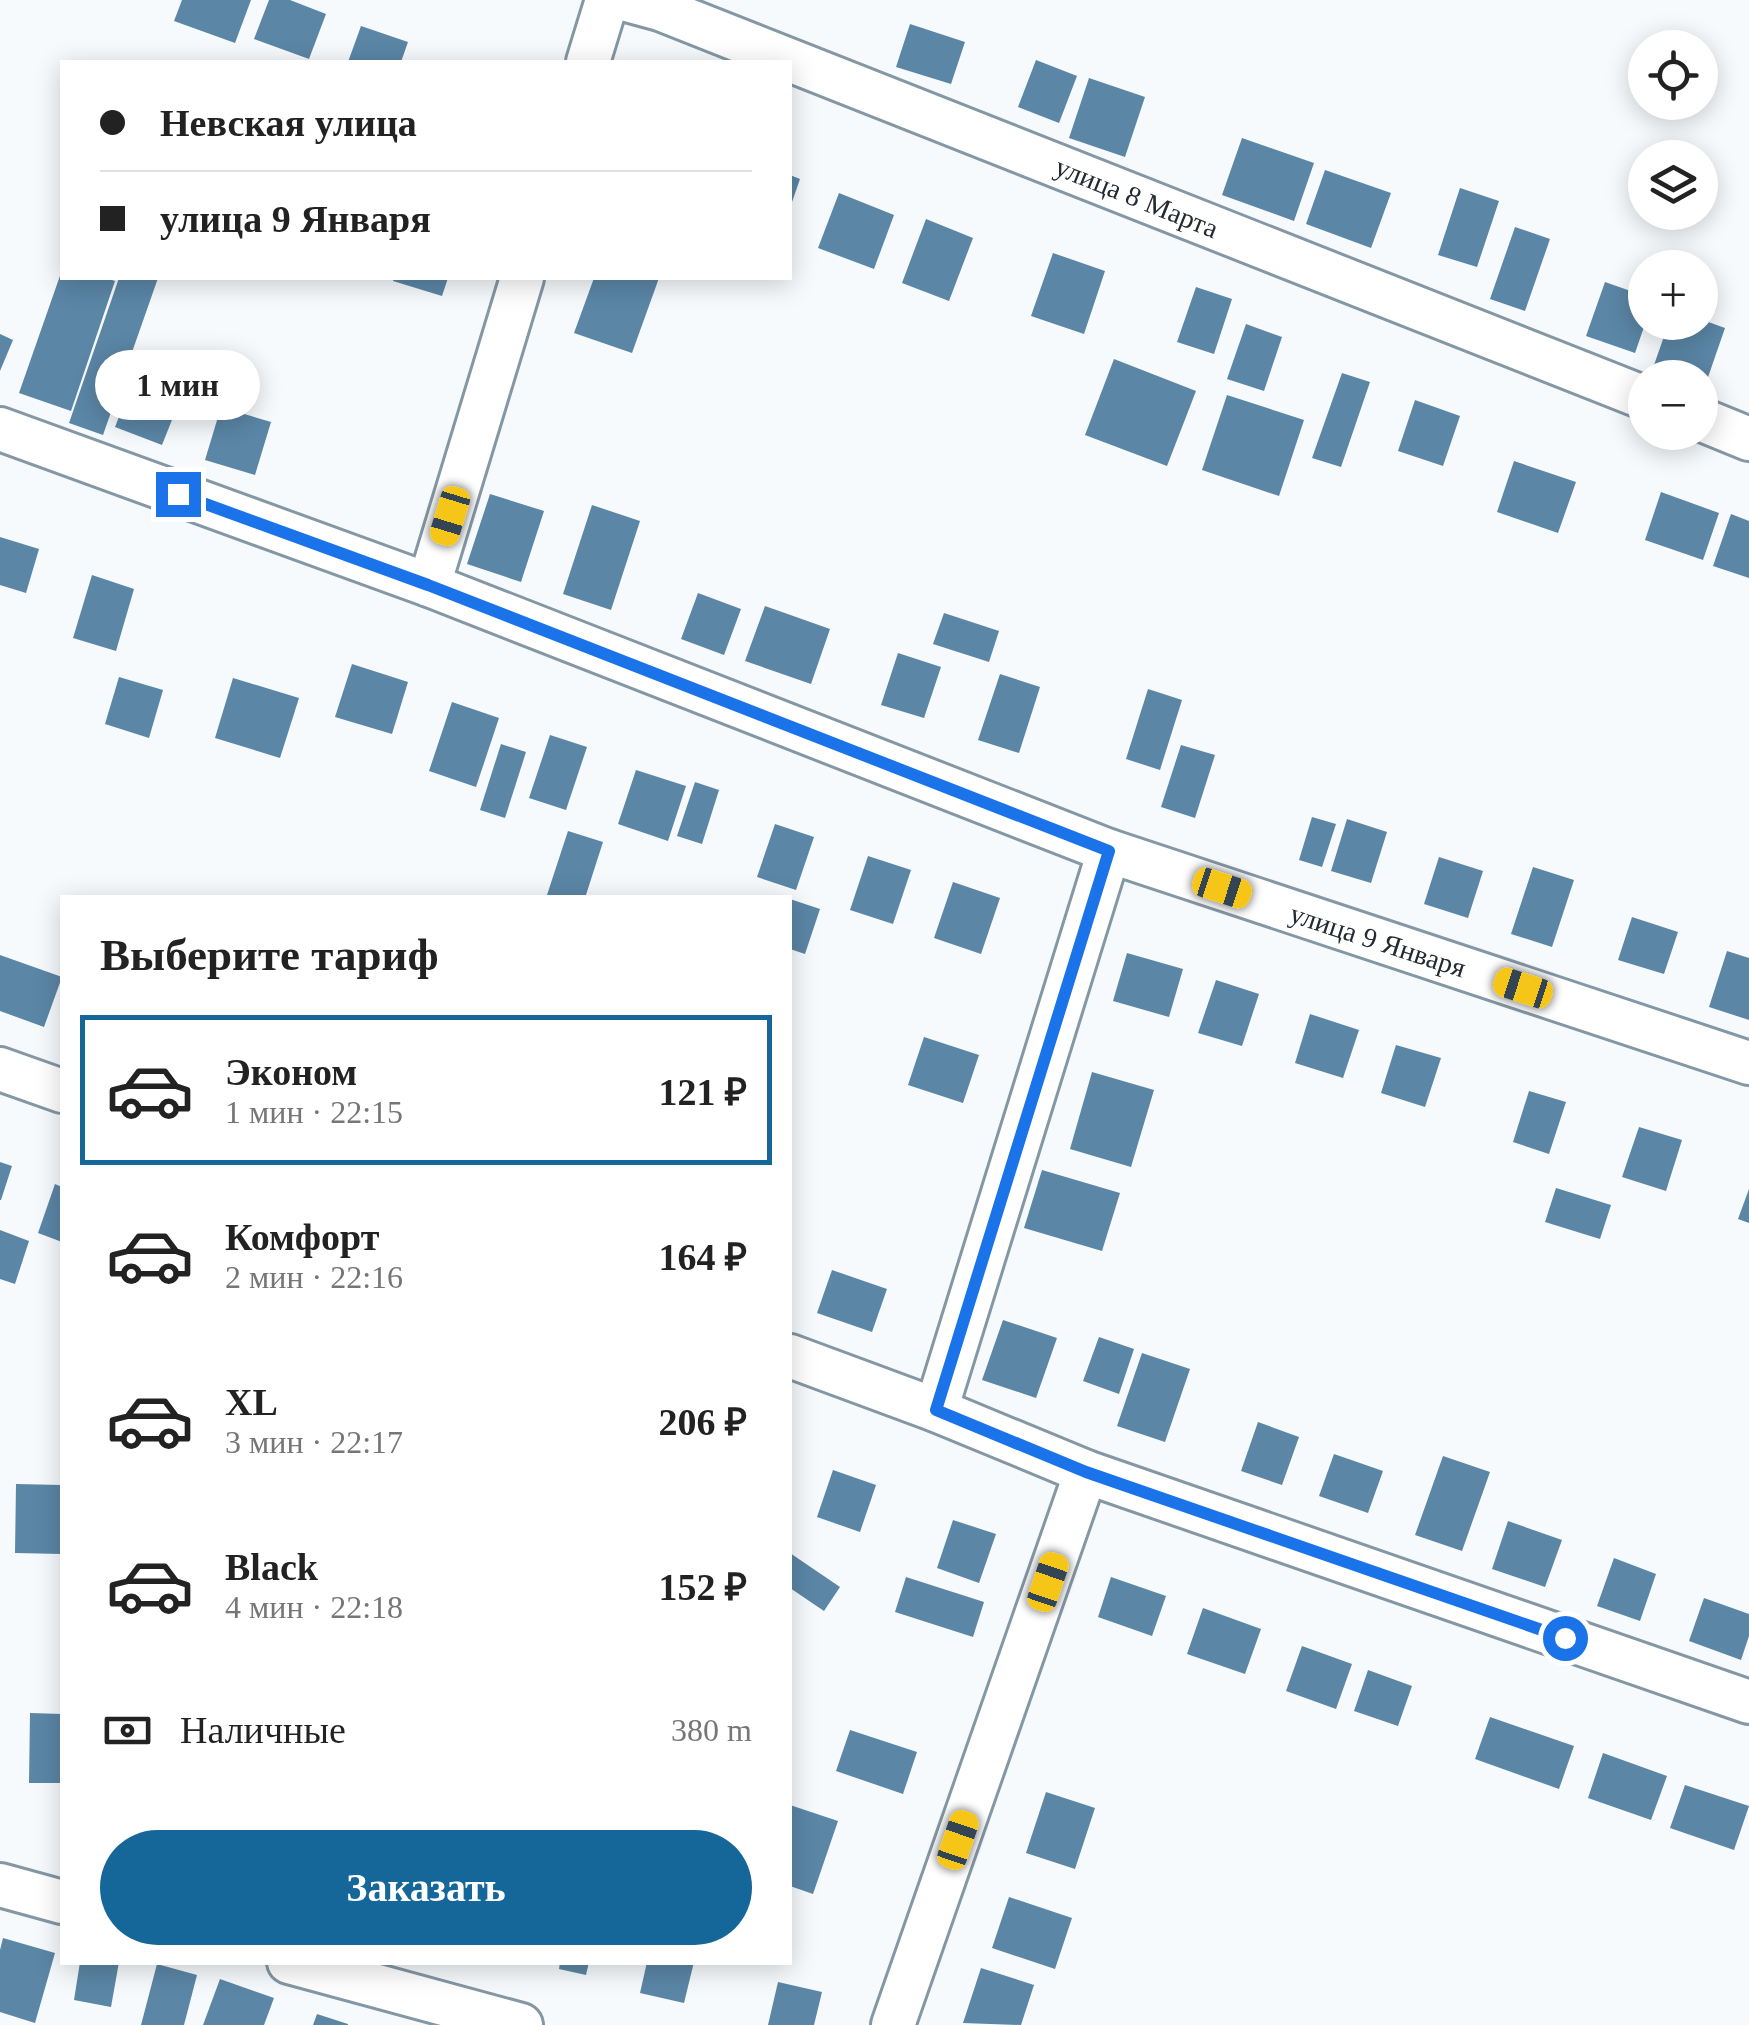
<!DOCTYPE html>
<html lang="ru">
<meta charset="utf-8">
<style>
:root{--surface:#fff;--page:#f6f6f6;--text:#222;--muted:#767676;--line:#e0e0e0;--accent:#166799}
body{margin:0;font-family:Georgia,serif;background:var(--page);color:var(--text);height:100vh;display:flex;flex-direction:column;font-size:38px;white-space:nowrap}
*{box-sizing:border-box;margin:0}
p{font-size:32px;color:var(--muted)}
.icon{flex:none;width:55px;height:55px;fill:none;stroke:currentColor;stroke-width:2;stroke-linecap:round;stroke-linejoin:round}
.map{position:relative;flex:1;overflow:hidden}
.side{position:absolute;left:60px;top:895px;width:732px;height:1070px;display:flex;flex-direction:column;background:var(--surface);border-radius:0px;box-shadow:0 5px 25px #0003}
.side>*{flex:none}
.guide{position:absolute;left:60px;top:60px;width:732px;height:220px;border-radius:0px;box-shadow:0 5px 25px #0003;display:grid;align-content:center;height:220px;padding:0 40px;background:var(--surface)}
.controls{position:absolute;left:1628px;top:30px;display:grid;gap:20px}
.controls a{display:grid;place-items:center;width:90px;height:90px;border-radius:50%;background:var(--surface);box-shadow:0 5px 25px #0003;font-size:50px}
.end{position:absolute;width:45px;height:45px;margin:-22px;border:12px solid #1a73e8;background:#fff;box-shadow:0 0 0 5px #fff}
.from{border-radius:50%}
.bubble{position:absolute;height:70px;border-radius:35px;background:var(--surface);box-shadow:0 5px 25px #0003;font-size:32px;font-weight:700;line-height:70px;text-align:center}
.car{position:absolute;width:30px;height:60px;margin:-30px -15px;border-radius:12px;box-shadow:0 0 8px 2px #0007;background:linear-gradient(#f5c518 24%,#345 0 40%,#f5c518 0 76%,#345 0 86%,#f5c518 0)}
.guide b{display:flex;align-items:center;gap:35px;height:95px;font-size:38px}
.guide b+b{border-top:2px solid var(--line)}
.guide i{width:25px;height:25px;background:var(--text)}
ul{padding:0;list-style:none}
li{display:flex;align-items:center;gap:30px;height:150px;margin:0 20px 15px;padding:0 20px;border:5px solid transparent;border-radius:0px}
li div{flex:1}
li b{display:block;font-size:38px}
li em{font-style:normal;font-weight:700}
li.current{border-color:var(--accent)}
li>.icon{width:90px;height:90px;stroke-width:1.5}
h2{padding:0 40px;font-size:45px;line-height:120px}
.pay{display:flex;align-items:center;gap:25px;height:110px;padding:0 40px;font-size:38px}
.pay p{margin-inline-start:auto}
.action{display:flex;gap:20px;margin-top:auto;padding:20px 40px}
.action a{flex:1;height:115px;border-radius:60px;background:var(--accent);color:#fff;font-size:40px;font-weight:700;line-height:115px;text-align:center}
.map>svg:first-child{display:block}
.building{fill:#5b86a6}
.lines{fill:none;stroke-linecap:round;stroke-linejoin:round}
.street-casing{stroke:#8497a5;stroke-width:48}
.street{stroke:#fff;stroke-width:42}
.route{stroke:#1a73e8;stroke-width:12}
.labels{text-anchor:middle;stroke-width:8;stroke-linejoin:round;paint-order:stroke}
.street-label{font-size:28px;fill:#232a30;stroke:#fff}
</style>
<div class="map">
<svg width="1749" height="2025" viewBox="0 0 1749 2025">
<rect width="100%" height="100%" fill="#f6fafd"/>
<g class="building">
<path d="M182,0H251L235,43L174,21Z"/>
<path d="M269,0H290L326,14L309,59L254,39Z"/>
<path d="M910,24L965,42L951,84L896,67Z"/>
<path d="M361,26L408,42L401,62H348Z"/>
<path d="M1036,60L1077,76L1059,123L1018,107Z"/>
<path d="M1089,78L1145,97L1125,157L1069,138Z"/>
<path d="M1242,138L1314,163L1294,221L1222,195Z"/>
<path d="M1325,170L1391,193L1371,248L1306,224Z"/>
<path d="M790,175L800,179L791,205H790Z"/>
<path d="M1460,188L1499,201L1477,267L1438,255Z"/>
<path d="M839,193L894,215L874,269L818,248Z"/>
<path d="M926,219L973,238L949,301L902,283Z"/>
<path d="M1515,227L1550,239L1525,311L1490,299Z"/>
<path d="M1053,253L1105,271L1084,334L1031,316Z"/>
<path d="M62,270V278H106L115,281L71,411L19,393Z"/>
<path d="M119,278H158L103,435L69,423Z"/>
<path d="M394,278H448L442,296L393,281Z"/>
<path d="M594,278H659L632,353L574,333Z"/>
<path d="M1605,282L1645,296V324L1635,353L1586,336Z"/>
<path d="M1196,287L1232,299L1214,354L1177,342Z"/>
<path d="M1700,319L1725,328L1706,383L1700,381V378H1689L1654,365L1669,322H1700Z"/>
<path d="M1246,324L1282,337L1264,391L1227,379Z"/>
<path d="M0,334L13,340L0,371Z"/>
<path d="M1114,359L1196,391L1167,466L1085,435Z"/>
<path d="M140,363L187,382L162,445L115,427Z"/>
<path d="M1342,373L1370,382L1341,467L1312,458Z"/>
<path d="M1227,395L1304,420L1279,496L1202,470Z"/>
<path d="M1415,400L1460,416L1443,466L1398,451Z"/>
<path d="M221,407L271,422L255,475L205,460Z"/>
<path d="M1514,461L1576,482L1558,533L1497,512Z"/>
<path d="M1661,492L1719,513L1703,560L1645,540Z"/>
<path d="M490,494L544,511L521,582L467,564Z"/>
<path d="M592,505L640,521L611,610L563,594Z"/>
<path d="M1731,514L1749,521V578L1713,566Z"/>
<path d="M0,537L39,549L26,593L0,585Z"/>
<path d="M92,575L134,589L116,651L73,638Z"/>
<path d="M698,593L741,609L724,655L681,639Z"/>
<path d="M765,606L830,629L811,684L745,661Z"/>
<path d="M944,613L999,631L989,662L933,644Z"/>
<path d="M898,653L941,667L924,718L881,705Z"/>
<path d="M352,664L408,682L392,734L335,717Z"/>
<path d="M1000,674L1040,687L1019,753L978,740Z"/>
<path d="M119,677L163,690L149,738L105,724Z"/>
<path d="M233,678L299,698L280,758L215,738Z"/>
<path d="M1148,689L1182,700L1160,770L1126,759Z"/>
<path d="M452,702L499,718L476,787L429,771Z"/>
<path d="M550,735L587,747L566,810L529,798Z"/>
<path d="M501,744L526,752L505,818L480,810Z"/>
<path d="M1181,745L1215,755L1195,818L1161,807Z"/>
<path d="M636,770L686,786L668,841L618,824Z"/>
<path d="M695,782L719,790L702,844L677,836Z"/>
<path d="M1312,817L1336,824L1322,867L1299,860Z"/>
<path d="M1347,819L1387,832L1371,883L1331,871Z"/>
<path d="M775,824L814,837L796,890L757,877Z"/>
<path d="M568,831L603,842L585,898H546Z"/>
<path d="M868,856L911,870L893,924L850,910Z"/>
<path d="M1439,857L1483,871L1468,918L1424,904Z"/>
<path d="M1533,867L1574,880L1552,947L1511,934Z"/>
<path d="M953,882L1000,898L981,954L934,938Z"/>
<path d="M790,899L820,909L805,954L790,949Z"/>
<path d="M1632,917L1678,932L1664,974L1618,960Z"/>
<path d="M1727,951L1749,958V1020L1709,1007Z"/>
<path d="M1127,953L1183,969L1169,1017L1113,1001Z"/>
<path d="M0,955L62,977L44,1027L0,1011Z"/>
<path d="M1216,980L1259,994L1242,1046L1198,1033Z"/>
<path d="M1310,1014L1359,1030L1343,1078L1295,1063Z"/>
<path d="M924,1037L979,1055L963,1103L908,1085Z"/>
<path d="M1396,1045L1441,1058L1425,1107L1381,1093Z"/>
<path d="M1092,1072L1154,1090L1131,1167L1070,1149Z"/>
<path d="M1529,1091L1566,1102L1549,1154L1513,1142Z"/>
<path d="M1639,1127L1682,1140L1666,1191L1622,1177Z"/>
<path d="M0,1162L12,1166L1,1200H0Z"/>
<path d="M1042,1170L1120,1193L1102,1251L1024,1228Z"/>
<path d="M55,1184L62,1187V1242L38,1233Z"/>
<path d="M1556,1188L1611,1205L1600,1239L1545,1222Z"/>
<path d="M1749,1189V1223L1738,1219Z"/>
<path d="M0,1230L29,1241L15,1284L0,1279Z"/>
<path d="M832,1270L887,1289L872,1332L817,1313Z"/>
<path d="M1003,1320L1057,1338L1036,1398L982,1380Z"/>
<path d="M1099,1337L1134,1349L1119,1394L1083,1381Z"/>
<path d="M1142,1353L1190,1369L1165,1442L1117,1426Z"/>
<path d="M1258,1422L1299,1437L1282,1485L1241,1471Z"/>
<path d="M1334,1454L1383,1471L1368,1513L1319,1496Z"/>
<path d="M1443,1456L1490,1472L1462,1551L1415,1535Z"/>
<path d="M833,1470L876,1485L860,1532L817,1517Z"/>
<path d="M16,1484L62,1485V1554L15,1553Z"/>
<path d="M953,1520L996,1534L979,1583L937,1568Z"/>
<path d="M1508,1521L1562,1540L1545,1587L1492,1569Z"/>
<path d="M790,1553L840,1587L824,1611L790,1588Z"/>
<path d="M1614,1558L1656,1574L1640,1621L1597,1606Z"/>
<path d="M906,1577L984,1602L973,1637L895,1612Z"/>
<path d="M1111,1577L1166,1596L1152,1636L1098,1617Z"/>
<path d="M1704,1598L1749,1614V1636L1741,1660L1689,1641Z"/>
<path d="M1203,1608L1261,1629L1245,1674L1187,1654Z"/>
<path d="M1302,1646L1352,1664L1336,1709L1286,1691Z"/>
<path d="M1368,1670L1412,1686L1398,1726L1354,1711Z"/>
<path d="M30,1713L62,1714V1783H29Z"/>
<path d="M1490,1717L1574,1746L1559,1789L1475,1759Z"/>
<path d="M850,1730L917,1752L903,1794L836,1771Z"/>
<path d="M1603,1753L1667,1776L1651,1820L1588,1798Z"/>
<path d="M1685,1785L1749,1806L1734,1850L1670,1828Z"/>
<path d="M1046,1792L1095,1808L1075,1869L1026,1853Z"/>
<path d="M790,1805L838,1821L813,1894L790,1886Z"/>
<path d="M1009,1897L1072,1918L1055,1969L992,1948Z"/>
<path d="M3,1938L55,1953L35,2023L0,2012V1950Z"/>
<path d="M80,1962H119L111,2007L74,2000Z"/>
<path d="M560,1962H589L586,1975L559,1969Z"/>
<path d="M647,1962H694L684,2003L640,1993Z"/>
<path d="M157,1964L197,1975L184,2025H141Z"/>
<path d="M981,1968L1034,1985L1021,2025L963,2023Z"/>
<path d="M220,1979L274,1998L264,2025H203Z"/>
<path d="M778,1982L822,1992L814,2025H768Z"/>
<path d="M317,2014L348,2024V2025H313Z"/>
</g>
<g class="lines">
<g class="street-casing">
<g id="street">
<path d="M627,0L660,9L1645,398"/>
<path d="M588,62L607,0"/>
<path d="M1700,419L1749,439"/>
<path d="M0,429L429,585L1109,851L1749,1063"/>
<path d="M429,585L522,278"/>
<path d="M0,1069L62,1091"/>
<path d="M790,1356L936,1410L1086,1472L1749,1702"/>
<path d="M936,1410L1109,851"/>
<path d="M0,1885L62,1902"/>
<path d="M289,1962L521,2025"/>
<path d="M893,2025L1086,1472"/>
</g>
</g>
<use href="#street" class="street"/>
</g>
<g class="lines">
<path class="route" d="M178,494L428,585L1109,851L936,1410L1086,1472L1565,1638"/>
</g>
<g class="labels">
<g class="street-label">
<text transform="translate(1137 197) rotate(22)" y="10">улица 8 Марта</text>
<text transform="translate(1378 940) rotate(18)" y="10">улица 9 Января</text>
</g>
</g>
</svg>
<div class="controls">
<a><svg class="icon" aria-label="locate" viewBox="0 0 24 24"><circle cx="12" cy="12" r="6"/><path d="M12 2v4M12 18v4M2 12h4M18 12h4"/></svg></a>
<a><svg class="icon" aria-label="layers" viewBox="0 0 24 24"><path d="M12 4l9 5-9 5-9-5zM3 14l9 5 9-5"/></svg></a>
<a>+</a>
<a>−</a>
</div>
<i class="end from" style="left:1565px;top:1638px"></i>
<i class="end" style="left:178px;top:494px"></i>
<div class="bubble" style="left:95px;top:350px;width:165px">1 мин</div>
<i class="car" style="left:450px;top:516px;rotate:197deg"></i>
<i class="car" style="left:1222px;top:888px;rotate:108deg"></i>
<i class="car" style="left:1523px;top:988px;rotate:288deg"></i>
<i class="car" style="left:1048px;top:1582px;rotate:19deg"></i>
<i class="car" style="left:958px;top:1840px;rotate:19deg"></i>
<div class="guide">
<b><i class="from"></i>Невская улица</b>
<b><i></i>улица 9 Января</b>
</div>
<section class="side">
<h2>Выберите тариф</h2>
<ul>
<li class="current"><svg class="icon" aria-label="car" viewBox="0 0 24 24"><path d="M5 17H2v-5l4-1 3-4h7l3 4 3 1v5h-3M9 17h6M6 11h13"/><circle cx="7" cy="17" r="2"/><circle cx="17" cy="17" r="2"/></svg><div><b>Эконом</b><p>1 мин · 22:15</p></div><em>121 ₽</em></li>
<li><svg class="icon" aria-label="car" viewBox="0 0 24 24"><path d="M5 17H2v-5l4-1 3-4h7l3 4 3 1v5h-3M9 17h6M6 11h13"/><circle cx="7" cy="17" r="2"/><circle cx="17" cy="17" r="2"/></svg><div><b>Комфорт</b><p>2 мин · 22:16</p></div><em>164 ₽</em></li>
<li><svg class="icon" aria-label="car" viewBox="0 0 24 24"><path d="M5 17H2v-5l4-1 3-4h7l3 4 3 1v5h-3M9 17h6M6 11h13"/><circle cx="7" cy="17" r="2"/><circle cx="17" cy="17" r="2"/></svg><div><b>XL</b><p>3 мин · 22:17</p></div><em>206 ₽</em></li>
<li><svg class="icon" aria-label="car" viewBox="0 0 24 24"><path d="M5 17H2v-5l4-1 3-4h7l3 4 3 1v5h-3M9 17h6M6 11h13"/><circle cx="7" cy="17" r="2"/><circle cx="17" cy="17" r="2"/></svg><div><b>Black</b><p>4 мин · 22:18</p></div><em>152 ₽</em></li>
</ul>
<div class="pay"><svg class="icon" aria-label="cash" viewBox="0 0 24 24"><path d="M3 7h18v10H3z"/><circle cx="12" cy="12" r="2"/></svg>Наличные<p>380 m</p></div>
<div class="action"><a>Заказать</a></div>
</section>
</div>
